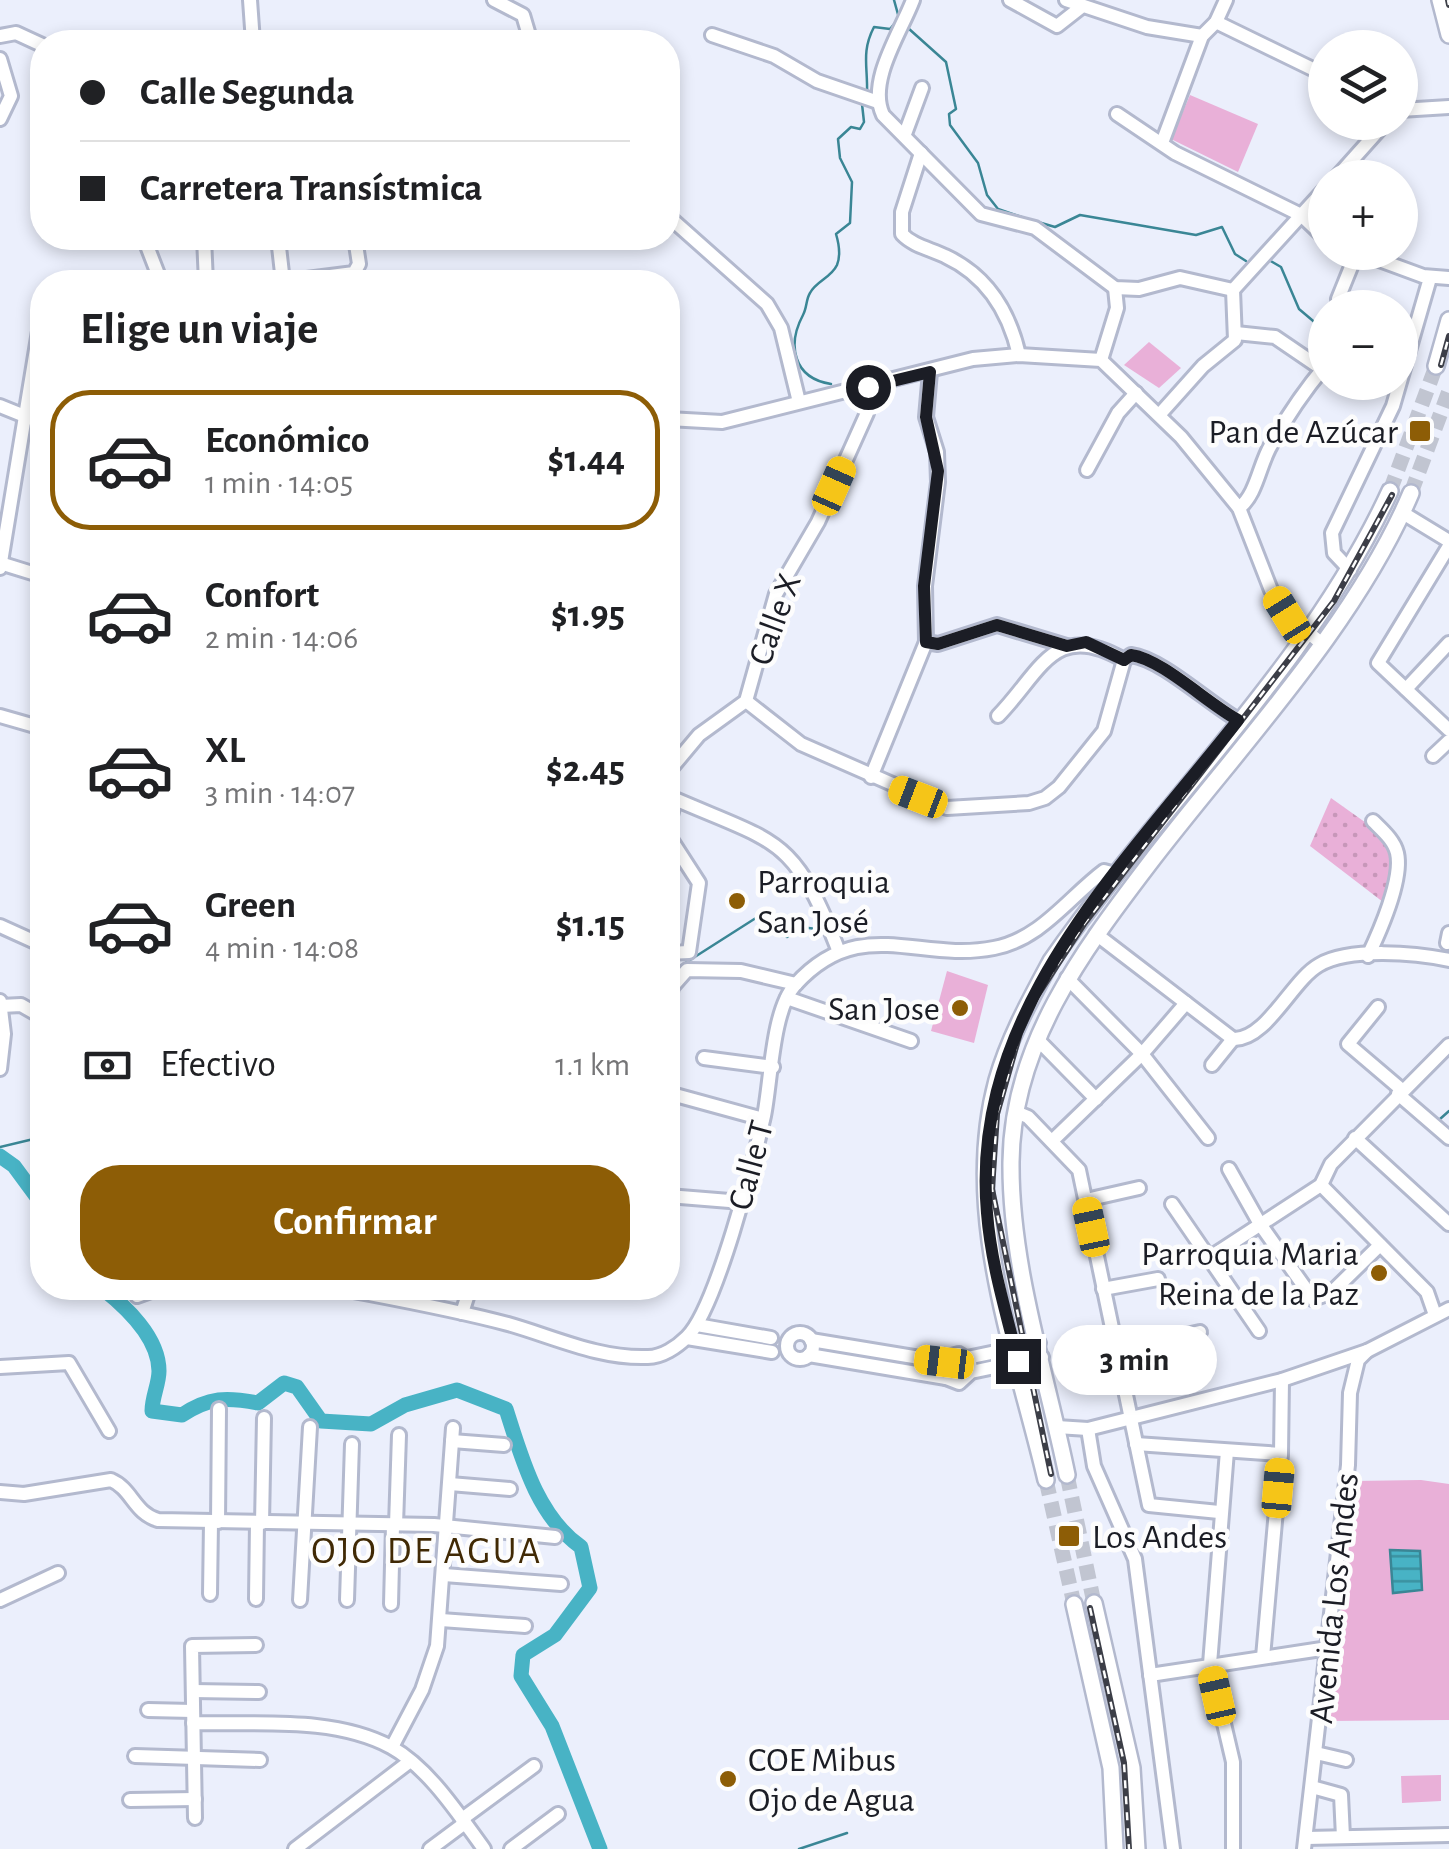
<!DOCTYPE html>
<html lang="es">
<meta charset="utf-8">
<style>
:root{--surface:#fff;--page:#f6f6f6;--text:#202124;--muted:#757577;--line:#e0e0e0;--accent:#8d5d06}
body{margin:0;font-family:"Alegreya Sans",sans-serif;background:var(--page);color:var(--text);height:100vh;display:flex;flex-direction:column;font-size:38px;white-space:nowrap}
*{box-sizing:border-box;margin:0}
p{font-size:32px;color:var(--muted)}
.icon{flex:none;width:55px;height:55px;fill:none;stroke:currentColor;stroke-width:2;stroke-linecap:round;stroke-linejoin:round}
.map{position:relative;flex:1;overflow:hidden}
.side{position:absolute;left:30px;top:270px;width:650px;height:1030px;display:flex;flex-direction:column;background:var(--surface);border-radius:40px;box-shadow:0 5px 15px #0003}
.side>*{flex:none}
.hud{position:absolute;left:30px;top:30px;width:650px;height:220px;border-radius:40px;box-shadow:0 5px 15px #0003;display:grid;align-content:center;height:220px;padding:0 50px;background:var(--surface)}
.buttons{position:absolute;left:1308px;top:30px;display:grid;gap:20px}
.buttons a{display:grid;place-items:center;width:110px;height:110px;border-radius:50%;background:var(--surface);box-shadow:0 5px 15px #0003;font-size:50px}
.end{position:absolute;width:45px;height:45px;margin:-22px;border:12px solid #1b1d25;background:#fff;box-shadow:0 0 0 5px #fff}
.from{border-radius:50%}
.bubble{position:absolute;height:70px;border-radius:35px;background:var(--surface);box-shadow:0 5px 15px #0003;font-size:32px;font-weight:600;line-height:70px;text-align:center}
.car{position:absolute;width:30px;height:60px;margin:-30px -15px;border-radius:12px;box-shadow:0 0 8px 2px #0007;background:linear-gradient(#f5c518 24%,#345 0 40%,#f5c518 0 76%,#345 0 86%,#f5c518 0)}
.hud b{display:flex;align-items:center;gap:35px;height:95px;font-size:38px}
.hud b+b{border-top:2px solid var(--line)}
.hud i{width:25px;height:25px;background:var(--text)}
ul{padding:0;list-style:none}
li{display:flex;align-items:center;gap:30px;height:140px;margin:0 20px 15px;padding:0 30px;border:5px solid transparent;border-radius:40px}
li div{flex:1}
li b{display:block;font-size:38px}
li em{font-style:normal;font-weight:600}
li.on{border-color:var(--accent)}
li>.icon{width:90px;height:90px;stroke-width:1.5}
h2{padding:0 50px;font-size:45px;line-height:120px}
.pay{display:flex;align-items:center;gap:25px;height:110px;padding:0 50px;font-size:38px}
.pay p{margin-inline-start:auto}
.action{display:flex;gap:20px;margin-top:auto;padding:20px 50px}
.action a{flex:1;height:115px;border-radius:40px;background:var(--accent);color:#fff;font-size:40px;font-weight:600;line-height:115px;text-align:center}
.map>svg:first-child{display:block}
.grass{fill:url(#grass-dots)}
.pitch{fill:#e9b0d8}
.water{fill:url(#water-rules);stroke:#3a8695;stroke-width:2.5}
.lines{fill:none;stroke-linecap:round;stroke-linejoin:round}
.stream{stroke:#3a8695;stroke-width:2.5}
.river{stroke:#48b3c5;stroke-width:15}
.major-tunnel{stroke:#c1c5d1;stroke-width:15;stroke-dasharray:15 8;stroke-linecap:butt}
.minor-casing{stroke:#b3b9ce;stroke-width:18}
.major-casing{stroke:#b3b9ce;stroke-width:20}
.minor{stroke:#fff;stroke-width:12}
.major{stroke:#fff;stroke-width:15}
.rail-casing{stroke:#3c3e47;stroke-width:6}
.rail{stroke:#fdfdfd;stroke-width:2.5;stroke-dasharray:8;stroke-linecap:butt}
.route{stroke:#1b1d25;stroke-width:12}
.poi-dot{fill:#8d5d06;stroke:#fdfdfd;stroke-width:4}
.labels{text-anchor:middle;stroke-width:9;stroke-linejoin:round;paint-order:stroke}
.poi-label{font-size:35px;fill:#1b1d25;stroke:#fdfdfd;text-anchor:end}
.street-label{font-size:35px;fill:#1b1d25;stroke:#fdfdfd}
.neighbourhood-label{font-size:38px;letter-spacing:2.5px;fill:#402904;stroke:#fdfdfd}
</style>
<div class="map">
<svg width="1449" height="1849" viewBox="0 0 1449 1849">
<defs>
<pattern id="grass-dots" width="8" height="8" patternUnits="userSpaceOnUse" patternTransform="scale(2.5)"><rect width="8" height="8" fill="#e9b0d8"/><path d="M2 2h.1M6 6h.1" fill="none" stroke="#c797b9" stroke-width="1.8" stroke-linecap="round"/></pattern>
<pattern id="water-rules" width="6" height="5" patternUnits="userSpaceOnUse" patternTransform="scale(2.5)"><rect width="6" height="5" fill="#48b3c5"/><path d="M0 2.5h6" fill="none" stroke="#3b91a0"/></pattern>
</defs>
<rect width="100%" height="100%" fill="#ebeffc"/>
<path class="grass" d="M1331,798L1369,825L1393,857L1383,902L1310,846Z"/>
<g class="pitch">
<path d="M1190,95L1258,124L1238,172L1171,139Z"/>
<path d="M1149,342L1181,368L1159,388L1124,365Z"/>
<path d="M947,971L988,985L974,1043L931,1031Z"/>
<path d="M1421,1480L1449,1484V1720L1328,1721L1355,1481Z"/>
<path d="M1441,1775V1801L1402,1803L1401,1776Z"/>
</g>
<path class="water" d="M1390,1550L1420,1551L1422,1590L1393,1593Z"/>
<g class="lines">
<g class="stream">
<path d="M894,0L899,18"/>
<path d="M908,28L946,62L956,109L949,114L950,125L978,163L987,195L998,209L1030,220"/>
<path d="M867,93C868,67 861,52 874,27L890,29L895,23"/>
<path d="M1038,222L1055,227L1080,215L1196,235L1222,227L1235,254L1246,261"/>
<path d="M1269,260L1281,267L1299,309L1325,331"/>
<path d="M1383,382L1391,390"/>
<path d="M831,384C793,378 787,345 803,315C807,308 806,299 810,293C816,281 831,278 837,265C841,255 839,244 836,234L850,223L852,182L840,158L838,139L851,127L860,129L864,122L862,104"/>
<path d="M668,974L759,916L787,937L800,927L817,929"/>
<path d="M1440,1119L1449,1111"/>
<path d="M0,1147L42,1137"/>
<path d="M799,1849L847,1833"/>
</g>
<g class="river">
<path d="M0,1156L14,1166L42,1204"/>
<path d="M102,1288C126,1307 159,1337 159,1371C159,1384 152,1397 152,1411L182,1415C209,1397 227,1397 258,1403L284,1383L297,1387L321,1421L371,1424L405,1405L457,1390L506,1409C522,1459 537,1516 581,1547L590,1588L555,1635L523,1655L521,1676L552,1726L600,1849"/>
</g>
<g class="major-tunnel">
<path d="M1390,491L1436,366"/>
<path d="M1411,493L1449,391"/>
<path d="M1067,1475L1094,1603"/>
<path d="M1046,1480L1074,1604"/>
</g>
<g class="minor-casing">
<g id="minor">
<path d="M250,0L253,42"/>
<path d="M494,0L523,15L531,42"/>
<path d="M913,0C901,32 867,81 883,115L981,214L1035,228L1115,288L1139,289L1180,278L1233,290"/>
<path d="M1010,0L1057,26L1080,8"/>
<path d="M1066,0L1147,27L1202,36"/>
<path d="M1216,22L1325,75"/>
<path d="M712,35L774,56L817,81L878,102"/>
<path d="M0,36L16,33L42,45"/>
<path d="M0,59L11,96L0,119"/>
<path d="M1400,110L1449,107"/>
<path d="M1117,114L1175,153L1301,215L1325,238"/>
<path d="M905,134L922,88"/>
<path d="M1162,143L1202,36L1216,22L1226,0"/>
<path d="M921,153L902,212V234C913,246 931,249 945,256C986,275 1009,311 1019,355"/>
<path d="M1336,178L1386,122"/>
<path d="M668,216L767,304L781,328L799,402"/>
<path d="M144,238L161,282"/>
<path d="M204,238L206,282"/>
<path d="M278,238L283,282"/>
<path d="M1358,252L1423,276L1449,278"/>
<path d="M283,282L354,273L359,264L355,238"/>
<path d="M1233,290L1325,189"/>
<path d="M1345,308L1338,299L1357,252"/>
<path d="M1236,333L1275,337L1322,369"/>
<path d="M1101,360L1117,308L1115,288"/>
<path d="M0,406L42,423"/>
<path d="M1160,414L1203,366L1235,340L1233,290"/>
<path d="M668,419L722,422L973,359L1019,355L1101,360L1181,437L1239,508L1271,590L1287,615L1321,643"/>
<path d="M1087,470L1118,413L1136,393"/>
<path d="M1239,508C1257,494 1259,465 1271,445C1287,416 1304,391 1325,366"/>
<path d="M1403,513L1449,541"/>
<path d="M1449,546L1378,663L1449,730"/>
<path d="M0,563L42,576"/>
<path d="M0,568L42,313"/>
<path d="M1350,570L1334,553L1332,533L1393,406L1430,278"/>
<path d="M926,642L938,644L997,625L1067,646"/>
<path d="M1406,689L1449,643"/>
<path d="M746,701L801,744L947,808L1029,803L1045,798L1059,787L1104,731L1124,660"/>
<path d="M0,716L42,728"/>
<path d="M998,716C1041,672 1054,619 1124,660L1131,655C1162,659 1208,703 1238,720"/>
<path d="M1433,756L1449,741"/>
<path d="M668,772L699,735L746,701L776,594L818,522L867,413V387"/>
<path d="M871,777L926,642L925,586L938,482L937,452L926,417L930,372"/>
<path d="M668,796C777,844 793,833 839,952"/>
<path d="M668,827L675,800"/>
<path d="M668,835L699,883L689,952L668,953"/>
<path d="M0,926L42,945"/>
<path d="M1096,934L1233,1039C1266,1041 1292,980 1319,965C1350,947 1416,953 1449,960"/>
<path d="M1447,943L1449,933"/>
<path d="M1368,956C1379,933 1403,879 1397,853C1394,840 1382,830 1373,821"/>
<path d="M1067,978L1142,1054L1208,1138"/>
<path d="M787,998L911,1041"/>
<path d="M0,1001L4,1034L0,1069"/>
<path d="M1,1006L21,1005L42,1017"/>
<path d="M1378,1007L1348,1044L1402,1090"/>
<path d="M668,1009L672,987L687,970L741,971L796,984"/>
<path d="M1038,1040L1096,1099"/>
<path d="M704,1058L773,1067"/>
<path d="M1212,1065L1233,1039"/>
<path d="M668,1093L763,1119"/>
<path d="M1398,1094L1449,1138"/>
<path d="M1016,1112L1028,1117L1079,1170L1149,1505L1219,1512"/>
<path d="M1355,1138L1449,1224"/>
<path d="M1052,1141L1142,1054L1186,1003"/>
<path d="M1229,1169L1260,1224L1313,1299L1332,1292L1380,1245"/>
<path d="M1321,1185L1427,1292L1435,1315"/>
<path d="M668,1196L742,1202"/>
<path d="M1086,1200L1139,1188"/>
<path d="M1172,1204L1259,1331"/>
<path d="M1209,1258L1321,1185L1331,1164L1449,1045"/>
<path d="M338,1288C395,1299 452,1309 508,1324C554,1337 599,1359 648,1357C662,1357 677,1347 687,1337C716,1309 754,1160 764,1116C771,1082 772,1010 795,985C860,913 918,963 994,948C1041,939 1068,898 1104,871L1115,874"/>
<path d="M1103,1289L1158,1279"/>
<path d="M137,1296L159,1288"/>
<path d="M462,1313L470,1288"/>
<path d="M697,1325L771,1338"/>
<circle cx="800" cy="1346" r="13"/>
<path d="M687,1338L772,1352"/>
<path d="M811,1340L944,1362"/>
<path d="M1115,1351L1200,1332"/>
<path d="M809,1355L946,1378"/>
<path d="M967,1358L1039,1343"/>
<path d="M0,1367L69,1363L109,1431"/>
<path d="M971,1372L970,1361L959,1354L948,1357L943,1366L946,1378L959,1383L971,1372L1042,1357"/>
<path d="M1057,1427L1088,1429L1282,1380L1367,1351L1449,1309"/>
<path d="M1088,1429L1094,1466L1135,1559L1173,1849"/>
<path d="M452,1441L504,1445"/>
<path d="M1136,1444L1281,1454"/>
<path d="M1227,1451L1210,1664L1233,1762V1849"/>
<path d="M450,1484L510,1489"/>
<path d="M0,1492L24,1494L111,1480C132,1489 134,1513 158,1520L434,1525L555,1537"/>
<path d="M218,1522L219,1409"/>
<path d="M262,1523L264,1418"/>
<path d="M396,1525L399,1435"/>
<path d="M444,1575L561,1584"/>
<path d="M210,1594L211,1522"/>
<path d="M256,1599L257,1523"/>
<path d="M0,1600L58,1573"/>
<path d="M300,1600L310,1427"/>
<path d="M347,1600L352,1444"/>
<path d="M391,1604L393,1525"/>
<path d="M441,1620L525,1626"/>
<path d="M1263,1657L1281,1454L1282,1380"/>
<path d="M1150,1675L1328,1648"/>
<path d="M193,1691L259,1692"/>
<path d="M148,1710L193,1711"/>
<path d="M193,1723C257,1725 333,1716 391,1747C429,1768 459,1815 484,1849"/>
<path d="M392,1747L422,1690L437,1646L453,1428"/>
<path d="M1316,1753L1346,1760"/>
<path d="M135,1756L260,1760"/>
<path d="M1312,1787L1341,1795L1343,1837"/>
<path d="M130,1800L195,1799"/>
<path d="M195,1818L192,1646L256,1645"/>
<path d="M462,1819L534,1766"/>
<path d="M1306,1838L1449,1835"/>
<path d="M295,1849L409,1762"/>
<path d="M430,1849L465,1823"/>
<path d="M511,1849L558,1814"/>
<path d="M1304,1849L1348,1465L1350,1393L1358,1360L1367,1351"/>
</g>
</g>
<g class="major-casing">
<g id="major">
<path d="M1440,0L1449,35"/>
<path d="M1436,366L1449,320"/>
<path d="M1067,1475C1046,1373 1010,1266 1011,1162C1012,1045 1082,952 1149,864C1236,750 1355,626 1411,493"/>
<path d="M1046,1480C1016,1352 961,1213 997,1080C1009,1038 1030,1000 1051,961C1160,804 1309,667 1390,491"/>
<path d="M1094,1603L1132,1768L1137,1849"/>
<path d="M1074,1604L1111,1768L1115,1849"/>
</g>
</g>
<use href="#minor" class="minor"/>
<use href="#major" class="major"/>
<g class="rail-casing">
<g id="rail">
<path d="M1448,0L1449,5"/>
<path d="M1441,365L1449,336"/>
<path d="M1051,1474L992,1189L997,1114L1020,1033L1037,996L1084,924L1334,601L1392,495"/>
<path d="M1090,1608L1124,1763L1129,1849"/>
</g>
</g>
<use href="#rail" class="rail"/>
</g>
<g class="lines">
<path class="route" d="M868,387L930,372L926,417L938,471L924,586L926,642L938,644L997,625L1067,646L1086,642L1124,660L1131,655C1162,659 1208,704 1238,720C1123,866 969,1012 987,1213C991,1264 1006,1312 1018,1361"/>
</g>
<g class="poi-dot">
<rect x="1408" y="419" width="24" height="24" rx="5"/>
<circle cx="737" cy="901" r="10"/>
<circle cx="960" cy="1008" r="10"/>
<circle cx="1379" cy="1273" r="10"/>
<rect x="1057" y="1524" width="24" height="24" rx="5"/>
<circle cx="728" cy="1779" r="10"/>
</g>
<g class="labels">
<g class="poi-label">
<text x="1398" y="443">Pan de Azúcar</text>
<text x="757" y="893" text-anchor="start">Parroquia<tspan x="757" dy="40">San José</tspan></text>
<text x="940" y="1020">San Jose</text>
<text x="1359" y="1265">Parroquia Maria<tspan x="1359" dy="40">Reina de la Paz</tspan></text>
<text x="1092" y="1548" text-anchor="start">Los Andes</text>
<text x="748" y="1771" text-anchor="start">COE Mibus<tspan x="748" dy="40">Ojo de Agua</tspan></text>
</g>
<g class="street-label">
<text transform="translate(774 619) rotate(-70)" y="12">Calle X</text>
<text transform="translate(750 1165) rotate(-75)" y="12">Calle T</text>
<text transform="translate(1333 1598) rotate(-84)" y="12">Avenida Los Andes</text>
</g>
<g class="neighbourhood-label">
<text x="427" y="1563">OJO DE AGUA</text>
</g>
</g>
</svg>
<div class="buttons">
<a><svg class="icon" aria-label="layers" viewBox="0 0 24 24"><path d="M12 4l9 5-9 5-9-5zM3 14l9 5 9-5"/></svg></a>
<a>+</a>
<a>−</a>
</div>
<i class="end from" style="left:868px;top:387px"></i>
<i class="end" style="left:1018px;top:1361px"></i>
<div class="bubble" style="left:1052px;top:1325px;width:165px">3 min</div>
<i class="car" style="left:834px;top:486px;rotate:24deg"></i>
<i class="car" style="left:1287px;top:615px;rotate:328deg"></i>
<i class="car" style="left:918px;top:797px;rotate:291deg"></i>
<i class="car" style="left:1091px;top:1227px;rotate:348deg"></i>
<i class="car" style="left:944px;top:1362px;rotate:277deg"></i>
<i class="car" style="left:1278px;top:1488px;rotate:5deg"></i>
<i class="car" style="left:1217px;top:1696px;rotate:347deg"></i>
<div class="hud">
<b><i class="from"></i>Calle Segunda</b>
<b><i></i>Carretera Transístmica</b>
</div>
<section class="side">
<h2>Elige un viaje</h2>
<ul>
<li class="on"><svg class="icon" aria-label="car" viewBox="0 0 24 24"><path d="M5 17H2v-5l4-1 3-4h7l3 4 3 1v5h-3M9 17h6M6 11h13"/><circle cx="7" cy="17" r="2"/><circle cx="17" cy="17" r="2"/></svg><div><b>Económico</b><p>1 min · 14:05</p></div><em>$1.44</em></li>
<li><svg class="icon" aria-label="car" viewBox="0 0 24 24"><path d="M5 17H2v-5l4-1 3-4h7l3 4 3 1v5h-3M9 17h6M6 11h13"/><circle cx="7" cy="17" r="2"/><circle cx="17" cy="17" r="2"/></svg><div><b>Confort</b><p>2 min · 14:06</p></div><em>$1.95</em></li>
<li><svg class="icon" aria-label="car" viewBox="0 0 24 24"><path d="M5 17H2v-5l4-1 3-4h7l3 4 3 1v5h-3M9 17h6M6 11h13"/><circle cx="7" cy="17" r="2"/><circle cx="17" cy="17" r="2"/></svg><div><b>XL</b><p>3 min · 14:07</p></div><em>$2.45</em></li>
<li><svg class="icon" aria-label="car" viewBox="0 0 24 24"><path d="M5 17H2v-5l4-1 3-4h7l3 4 3 1v5h-3M9 17h6M6 11h13"/><circle cx="7" cy="17" r="2"/><circle cx="17" cy="17" r="2"/></svg><div><b>Green</b><p>4 min · 14:08</p></div><em>$1.15</em></li>
</ul>
<div class="pay"><svg class="icon" aria-label="cash" viewBox="0 0 24 24"><path d="M3 7h18v10H3z"/><circle cx="12" cy="12" r="2"/></svg>Efectivo<p>1.1 km</p></div>
<div class="action"><a>Confirmar</a></div>
</section>
</div>
